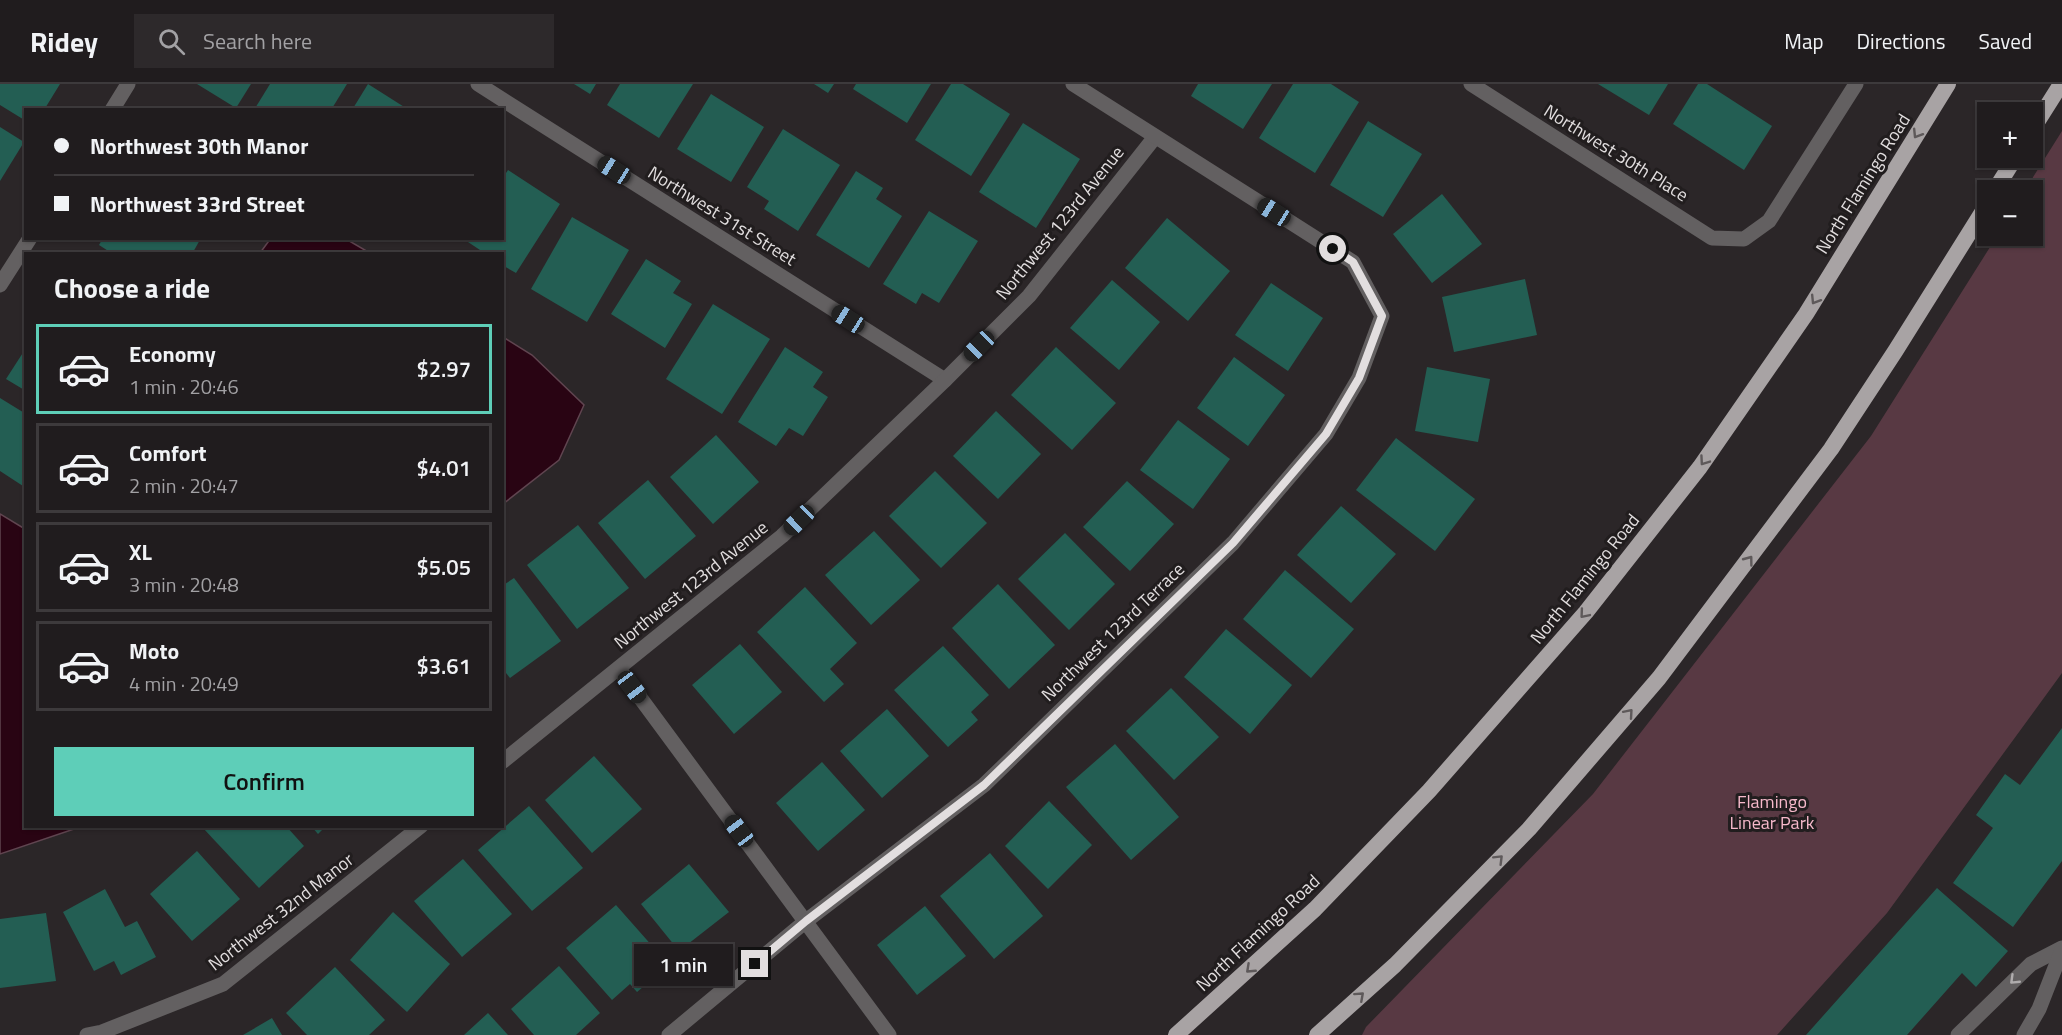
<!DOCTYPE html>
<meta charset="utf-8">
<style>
:root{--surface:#201c1e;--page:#2d292b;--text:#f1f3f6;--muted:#a2a1a4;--line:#3d3a3c;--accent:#5eceb8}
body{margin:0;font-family:"Titillium Web",sans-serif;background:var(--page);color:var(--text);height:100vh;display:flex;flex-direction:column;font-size:22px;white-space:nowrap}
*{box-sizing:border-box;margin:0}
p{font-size:20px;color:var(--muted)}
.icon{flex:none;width:33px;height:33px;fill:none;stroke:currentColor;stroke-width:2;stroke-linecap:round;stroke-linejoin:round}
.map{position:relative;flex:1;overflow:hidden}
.sheet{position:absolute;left:24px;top:168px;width:480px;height:576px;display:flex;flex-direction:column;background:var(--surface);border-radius:0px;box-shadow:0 2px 4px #0004,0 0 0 2px var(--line)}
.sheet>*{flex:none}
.top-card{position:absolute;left:24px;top:24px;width:480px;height:132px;border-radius:0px;box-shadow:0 2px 4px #0004,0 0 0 2px var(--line);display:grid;align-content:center;height:132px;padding:0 30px;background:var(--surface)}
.controls{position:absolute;left:1977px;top:18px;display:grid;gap:12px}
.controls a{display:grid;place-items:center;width:66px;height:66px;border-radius:0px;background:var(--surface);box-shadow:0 2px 4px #0004,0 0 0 2px var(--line);font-size:30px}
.end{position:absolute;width:27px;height:27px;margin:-14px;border:8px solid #e2dedf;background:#111;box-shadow:0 0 0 3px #111}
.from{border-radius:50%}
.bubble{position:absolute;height:42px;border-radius:0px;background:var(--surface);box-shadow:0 2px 4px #0004,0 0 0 2px var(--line);font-size:20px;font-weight:600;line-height:42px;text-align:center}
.car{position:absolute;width:18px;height:36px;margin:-18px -9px;border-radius:8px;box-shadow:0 0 4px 2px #0007;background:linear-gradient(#222 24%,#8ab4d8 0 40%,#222 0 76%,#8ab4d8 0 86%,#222 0)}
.top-card b{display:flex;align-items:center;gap:21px;height:57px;font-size:22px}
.top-card b+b{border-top:2px solid var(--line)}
.top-card i{width:15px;height:15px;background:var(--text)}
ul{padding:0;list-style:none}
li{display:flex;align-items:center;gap:18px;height:90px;margin:0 12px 9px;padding:0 18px;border:3px solid var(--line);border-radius:0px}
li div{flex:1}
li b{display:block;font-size:22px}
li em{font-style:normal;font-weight:600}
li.current{border-color:var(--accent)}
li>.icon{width:54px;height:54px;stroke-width:1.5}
h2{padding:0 30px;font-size:27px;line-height:72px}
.cta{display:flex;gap:12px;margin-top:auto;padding:12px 30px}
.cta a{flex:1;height:69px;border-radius:0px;background:var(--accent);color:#111;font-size:24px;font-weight:600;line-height:69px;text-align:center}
header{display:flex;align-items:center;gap:36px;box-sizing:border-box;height:84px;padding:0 30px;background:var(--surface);border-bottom:2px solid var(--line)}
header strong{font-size:28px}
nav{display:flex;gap:33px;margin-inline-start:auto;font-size:21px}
.search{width:420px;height:54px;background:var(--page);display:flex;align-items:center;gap:15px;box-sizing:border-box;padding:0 21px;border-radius:0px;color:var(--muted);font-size:22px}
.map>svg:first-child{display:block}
.green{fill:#583943}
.water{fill:#290413;stroke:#604550;stroke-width:1.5}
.building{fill:#235e53}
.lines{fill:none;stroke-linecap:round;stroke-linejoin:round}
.minor{stroke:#636061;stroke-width:15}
.trunk{stroke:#a8a3a4;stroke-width:16}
.oneway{stroke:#5e595a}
.oneway2{stroke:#afacad}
.route{stroke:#e2dedf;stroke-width:8}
.labels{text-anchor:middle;stroke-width:6;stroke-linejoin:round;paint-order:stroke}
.street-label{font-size:18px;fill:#e2dedf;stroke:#211d1e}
.park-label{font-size:18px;fill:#f7b9cb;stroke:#211d1e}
</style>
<header>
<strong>Ridey</strong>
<div class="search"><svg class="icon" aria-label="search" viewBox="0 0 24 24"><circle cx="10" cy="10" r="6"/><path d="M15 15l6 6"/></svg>Search here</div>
<nav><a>Map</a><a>Directions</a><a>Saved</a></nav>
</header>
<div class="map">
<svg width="2062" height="951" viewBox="0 0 2062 951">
<rect width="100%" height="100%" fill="#2b2628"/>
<path class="green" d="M2062,47V589L1887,829L1777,951H1362L1366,943L1593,710L1871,352L1997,152H2032V106H2025Z"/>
<g class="water">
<path d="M271,154L346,155L370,169H260Z"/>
<path d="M503,253L532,271L584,321L559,376L503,420Z"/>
<path d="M0,430L25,445L26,742L80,743L0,770Z"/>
</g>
<g class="building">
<path d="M0,0H60L44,26H26V37L0,21Z"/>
<path d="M197,0H251L236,24Z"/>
<path d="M270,0H347L331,26H254Z"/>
<path d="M368,0L409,26H352Z"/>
<path d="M574,0H596L590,10Z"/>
<path d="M620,0H693L659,54L607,21Z"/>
<path d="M814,0H834L828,9Z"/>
<path d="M856,0H931L907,39L853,5Z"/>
<path d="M951,0H963L1010,30L971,92L915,56Z"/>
<path d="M1198,0H1272L1243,45L1191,12Z"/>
<path d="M1293,0H1331L1359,18L1315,89L1259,54Z"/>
<path d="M1598,0H1668L1649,31Z"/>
<path d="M1698,0H1707L1772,42L1744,86L1673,40Z"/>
<path d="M711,10L764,43L731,98L677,65Z"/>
<path d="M1368,37L1422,70L1383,133L1330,101Z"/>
<path d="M1023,39L1080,75L1036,144L979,108Z"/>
<path d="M0,43L24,58L0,97Z"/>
<path d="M783,45L840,81L798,147L764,125L769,117L747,103Z"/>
<path d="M508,86L560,120L516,189L502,181V170H486L462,154H502V95Z"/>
<path d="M856,87L883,104L876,115L902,132L869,184L816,151Z"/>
<path d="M1442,110L1482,160L1432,199L1393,150Z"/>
<path d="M929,127L978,157L939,219L922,209L916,220L883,200Z"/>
<path d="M572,133L629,166L587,238L531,205Z"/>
<path d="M1167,134L1230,187L1188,237L1125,184Z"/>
<path d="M103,154H201L192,170H113L99,161Z"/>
<path d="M646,175L681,197L673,209L692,220L665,264L611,230Z"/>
<path d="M1525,195L1537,251L1454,268L1442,213Z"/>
<path d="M1112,196L1160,238L1119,286L1070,244Z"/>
<path d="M1271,199L1323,234L1288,287L1235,251Z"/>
<path d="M713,220L770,255L722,330L666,295Z"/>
<path d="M785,263L823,288L813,303L828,313L803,352L789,344L776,362L738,338Z"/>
<path d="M1056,263L1116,319L1072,366L1011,311Z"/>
<path d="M26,264V307L6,295Z"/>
<path d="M1234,273L1285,311L1248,362L1197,324Z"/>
<path d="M1427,283L1490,295L1478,358L1415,347Z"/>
<path d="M0,314L26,330V398L23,402L0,387Z"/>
<path d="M996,327L1041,370L998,415L953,372Z"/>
<path d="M1178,336L1230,375L1193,425L1140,386Z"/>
<path d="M716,351L759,398L713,440L670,393Z"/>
<path d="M1396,354L1475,415L1435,467L1356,406Z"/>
<path d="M935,387L987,439L941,484L889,432Z"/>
<path d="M648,396L696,452L645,495L598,439Z"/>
<path d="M1127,397L1174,440L1130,487L1083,443Z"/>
<path d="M1341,422L1396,470L1351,519L1297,471Z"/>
<path d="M578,441L629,504L577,545L527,481Z"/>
<path d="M874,447L920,496L871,541L825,491Z"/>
<path d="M1065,449L1115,500L1069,546L1018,495Z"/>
<path d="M1285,486L1354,545L1311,594L1243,535Z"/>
<path d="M514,494L561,557L510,594L502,584V502Z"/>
<path d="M998,500L1055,561L1009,605L952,544Z"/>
<path d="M805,503L857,559L830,585L844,600L824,618L757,548Z"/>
<path d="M1226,545L1292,601L1250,650L1184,593Z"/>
<path d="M740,560L782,608L734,650L692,601Z"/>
<path d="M943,562L989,611L971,628L978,636L948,663L894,606Z"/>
<path d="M1171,604L1219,653L1174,696L1126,647Z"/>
<path d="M887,625L929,672L882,714L840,667Z"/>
<path d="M2062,644V777L2013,843L1953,799L1993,744L1976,731L2005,690L2020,701Z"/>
<path d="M1115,660L1179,733L1131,776L1066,703Z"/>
<path d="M594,672L642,725L592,769L545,716Z"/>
<path d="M822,678L865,726L818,767L776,719Z"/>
<path d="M1049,717L1092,761L1048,805L1005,762Z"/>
<path d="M529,722L583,784L532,827L478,766Z"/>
<path d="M205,742H286L304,762L259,804L203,744Z"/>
<path d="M311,742H326L318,750Z"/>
<path d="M197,767L240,815L192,857L150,810Z"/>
<path d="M990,769L1043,832L994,875L940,812Z"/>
<path d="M463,775L512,830L462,873L414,817Z"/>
<path d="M689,780L729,828L679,867L641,820Z"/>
<path d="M1937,804L2008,867L1976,903L1962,889L1907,951H1806Z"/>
<path d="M105,805L125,843L137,837L156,873L121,891L114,877L94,887L63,828Z"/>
<path d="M616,821L669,881L637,908L630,900L612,916L566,864Z"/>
<path d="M925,822L966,872L917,911L877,861Z"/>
<path d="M393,828L450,880L407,928L350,876Z"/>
<path d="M46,829L56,897L0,904V835Z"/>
<path d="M559,882L600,929L576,951H534L511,925Z"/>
<path d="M335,883L385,936L369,951H307L286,929Z"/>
<path d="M488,929L508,951H464Z"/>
<path d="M272,934L282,951H243Z"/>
</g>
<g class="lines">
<g class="minor">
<path d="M478,0L945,296"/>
<path d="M1471,0L1712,154L1744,155L1769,137L1856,0"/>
<path d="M112,26L128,0"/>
<path d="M0,201L30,154"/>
<path d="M619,585L889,951"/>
<path d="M502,678L782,452L945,296L1029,212L1155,53"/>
<path d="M87,951L102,948L223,900L421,742"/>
<path d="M669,951L806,837L984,701L1233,459L1326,350L1359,294L1382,232L1353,178L1073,0"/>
<path d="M1958,951L2031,880L2062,864"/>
<path d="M2024,951L2039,925L2062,866"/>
</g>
<g class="trunk">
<path d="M2032,46L2061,0"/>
<path d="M1995,106L2015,74"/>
<path d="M1176,951L1315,825L1429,707L1586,528L1700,383L1806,230L1948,0"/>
<path d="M1317,951L1395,881L1529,745L1659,594L1831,365L1896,266L1988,119"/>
</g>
</g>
<defs><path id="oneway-chevron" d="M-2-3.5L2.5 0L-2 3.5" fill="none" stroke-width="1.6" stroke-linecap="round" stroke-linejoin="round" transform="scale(1.5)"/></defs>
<g class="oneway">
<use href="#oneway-chevron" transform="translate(1917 50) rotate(122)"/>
<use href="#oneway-chevron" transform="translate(1815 216) rotate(122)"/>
<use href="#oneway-chevron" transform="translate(1704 377) rotate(125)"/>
<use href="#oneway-chevron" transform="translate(1749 476) rotate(-53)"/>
<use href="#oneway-chevron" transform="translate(1584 530) rotate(130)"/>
<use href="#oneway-chevron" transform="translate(1629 629) rotate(-49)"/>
<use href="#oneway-chevron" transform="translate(1499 775) rotate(-45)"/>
<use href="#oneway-chevron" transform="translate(1250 885) rotate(137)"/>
<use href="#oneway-chevron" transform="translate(1360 912) rotate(-42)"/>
</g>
<use class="oneway2" href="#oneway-chevron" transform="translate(2014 896) rotate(136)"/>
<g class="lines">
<path class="route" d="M755,880L806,837L984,701L1233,459L1326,350L1359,294L1382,232L1353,178L1333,165"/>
</g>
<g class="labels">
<g class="street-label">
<text transform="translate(1616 69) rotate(32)" y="6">Northwest 30th Place</text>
<text transform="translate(1863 100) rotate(-58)" y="6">North Flamingo Road</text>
<text transform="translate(722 132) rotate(32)" y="6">Northwest 31st Street</text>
<text transform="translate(1060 139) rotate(-51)" y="6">Northwest 123rd Avenue</text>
<text transform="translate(1585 495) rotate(-51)" y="6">North Flamingo Road</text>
<text transform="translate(691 501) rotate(-39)" y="6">Northwest 123rd Avenue</text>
<text transform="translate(1113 548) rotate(-44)" y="6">Northwest 123rd Terrace</text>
<text transform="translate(281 828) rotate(-38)" y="6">Northwest 32nd Manor</text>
<text transform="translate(1258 849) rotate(-43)" y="6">North Flamingo Road</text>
</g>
<g class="park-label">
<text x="1772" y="724">Flamingo<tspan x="1772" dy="21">Linear Park</tspan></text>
</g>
</g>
</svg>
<div class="controls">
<a>+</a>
<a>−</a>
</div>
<i class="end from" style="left:1333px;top:165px"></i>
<i class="end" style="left:755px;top:880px"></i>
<div class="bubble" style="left:634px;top:860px;width:99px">1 min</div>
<i class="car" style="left:614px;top:86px;rotate:302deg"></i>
<i class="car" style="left:1274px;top:128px;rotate:302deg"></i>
<i class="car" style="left:848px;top:235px;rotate:302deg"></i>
<i class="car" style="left:979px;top:262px;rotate:225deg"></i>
<i class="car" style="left:799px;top:436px;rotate:226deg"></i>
<i class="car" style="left:632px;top:603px;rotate:143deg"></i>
<i class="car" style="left:739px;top:747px;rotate:323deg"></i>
<div class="top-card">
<b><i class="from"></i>Northwest 30th Manor</b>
<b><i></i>Northwest 33rd Street</b>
</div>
<section class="sheet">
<h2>Choose a ride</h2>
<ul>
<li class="current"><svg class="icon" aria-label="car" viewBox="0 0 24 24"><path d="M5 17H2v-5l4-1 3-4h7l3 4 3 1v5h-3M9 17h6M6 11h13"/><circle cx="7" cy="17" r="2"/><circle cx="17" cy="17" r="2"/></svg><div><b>Economy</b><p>1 min · 20:46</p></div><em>$2.97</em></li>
<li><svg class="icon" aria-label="car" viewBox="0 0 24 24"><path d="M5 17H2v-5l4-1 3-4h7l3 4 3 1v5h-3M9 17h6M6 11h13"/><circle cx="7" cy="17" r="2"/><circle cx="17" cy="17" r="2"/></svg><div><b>Comfort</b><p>2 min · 20:47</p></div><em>$4.01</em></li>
<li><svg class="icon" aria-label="car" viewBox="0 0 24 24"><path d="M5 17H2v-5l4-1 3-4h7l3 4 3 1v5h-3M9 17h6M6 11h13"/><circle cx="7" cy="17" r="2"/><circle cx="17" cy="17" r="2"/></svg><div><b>XL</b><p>3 min · 20:48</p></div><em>$5.05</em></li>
<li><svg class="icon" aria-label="car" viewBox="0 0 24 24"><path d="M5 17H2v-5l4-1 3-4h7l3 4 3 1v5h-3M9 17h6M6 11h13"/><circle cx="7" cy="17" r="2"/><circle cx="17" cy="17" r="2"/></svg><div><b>Moto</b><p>4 min · 20:49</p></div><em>$3.61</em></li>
</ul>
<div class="cta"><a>Confirm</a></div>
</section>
</div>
